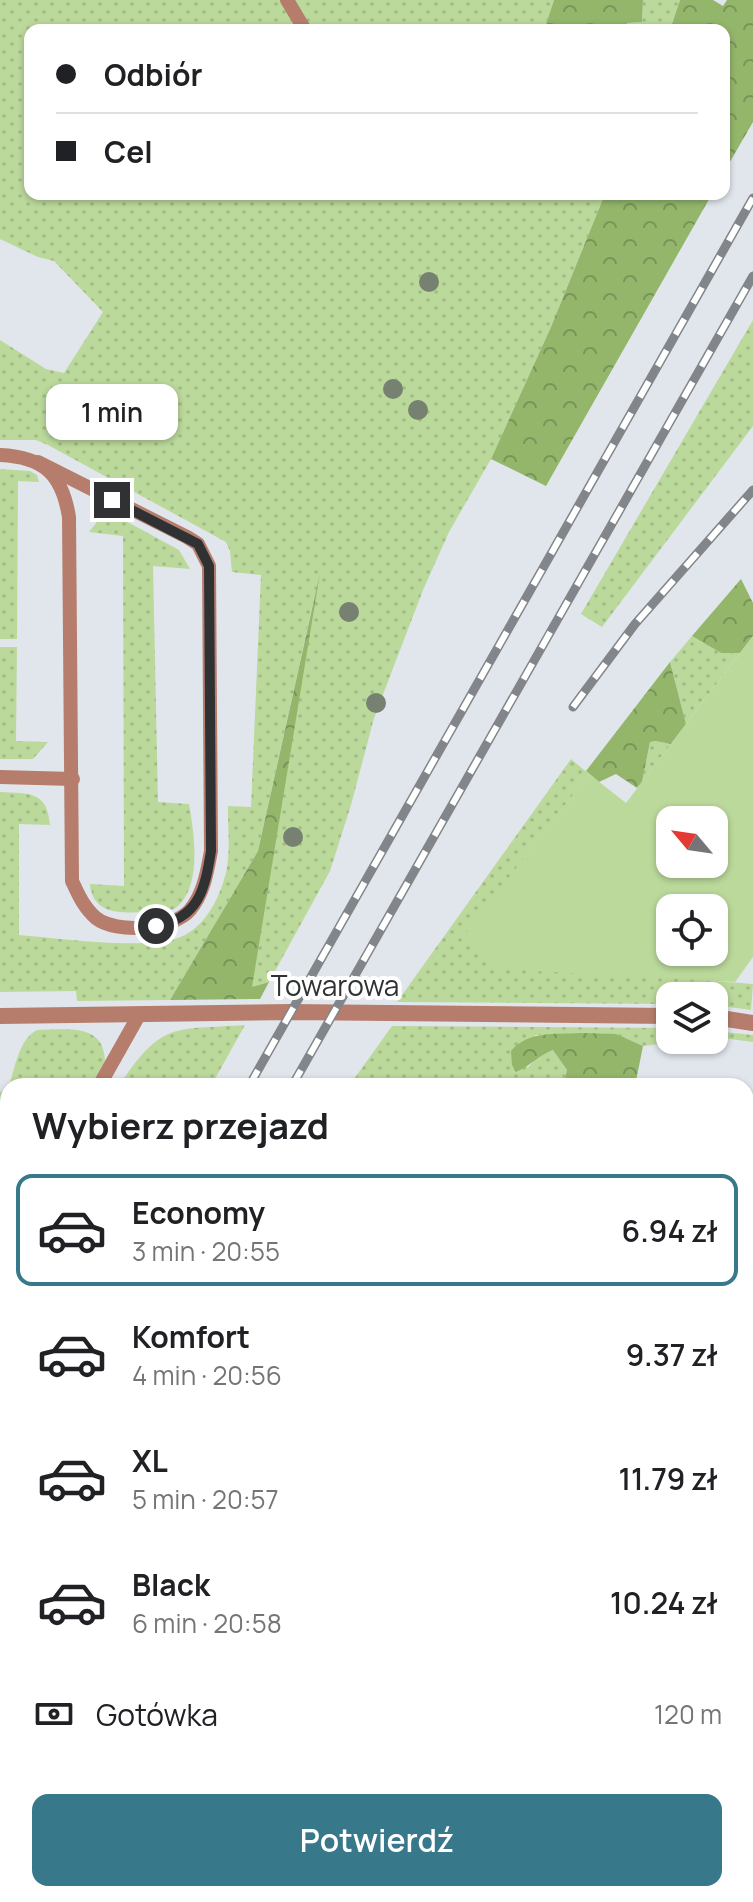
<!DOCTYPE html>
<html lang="pl">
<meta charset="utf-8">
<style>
:root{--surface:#fff;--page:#f6f6f6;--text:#202124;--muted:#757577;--line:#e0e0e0;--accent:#37788b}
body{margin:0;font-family:Manrope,sans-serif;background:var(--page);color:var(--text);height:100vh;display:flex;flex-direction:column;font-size:30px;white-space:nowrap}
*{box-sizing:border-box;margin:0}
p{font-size:26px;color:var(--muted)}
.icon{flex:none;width:44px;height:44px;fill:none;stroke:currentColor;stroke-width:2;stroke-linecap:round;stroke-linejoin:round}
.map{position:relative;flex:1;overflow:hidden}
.drawer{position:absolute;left:0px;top:1078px;width:754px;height:824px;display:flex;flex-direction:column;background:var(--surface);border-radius:24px 24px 0 0;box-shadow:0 2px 6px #0004}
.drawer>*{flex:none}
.guide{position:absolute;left:24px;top:24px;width:706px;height:176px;border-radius:16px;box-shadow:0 2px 6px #0004;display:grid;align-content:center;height:176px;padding:0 32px;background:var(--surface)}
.needle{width:52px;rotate:299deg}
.buttons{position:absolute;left:656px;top:806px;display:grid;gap:16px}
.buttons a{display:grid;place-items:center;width:72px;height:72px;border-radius:16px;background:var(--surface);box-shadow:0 2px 6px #0004;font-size:40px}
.end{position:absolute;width:36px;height:36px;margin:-18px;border:10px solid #2f3133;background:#fff;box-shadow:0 0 0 4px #fff}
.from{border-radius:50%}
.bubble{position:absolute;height:56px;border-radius:16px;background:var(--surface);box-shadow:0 2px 6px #0004;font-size:26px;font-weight:600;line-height:56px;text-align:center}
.guide b{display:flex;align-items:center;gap:28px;height:76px;font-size:30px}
.guide b+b{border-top:2px solid var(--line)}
.guide i{width:20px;height:20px;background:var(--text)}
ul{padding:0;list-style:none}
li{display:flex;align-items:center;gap:24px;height:112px;margin:0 16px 12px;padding:0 16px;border:4px solid transparent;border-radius:16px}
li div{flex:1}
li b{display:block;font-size:30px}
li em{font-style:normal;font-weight:600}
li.current{border-color:var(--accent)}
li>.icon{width:72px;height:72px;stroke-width:1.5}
h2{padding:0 32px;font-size:36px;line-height:96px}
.pay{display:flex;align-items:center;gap:20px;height:88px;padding:0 32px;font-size:30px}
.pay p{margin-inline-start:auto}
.cta{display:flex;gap:16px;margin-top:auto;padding:16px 32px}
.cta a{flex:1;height:92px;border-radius:16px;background:var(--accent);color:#fff;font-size:32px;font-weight:600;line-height:92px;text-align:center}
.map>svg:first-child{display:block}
.grass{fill:url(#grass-dots)}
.forest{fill:url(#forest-crowns)}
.garden{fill:#bbd99b;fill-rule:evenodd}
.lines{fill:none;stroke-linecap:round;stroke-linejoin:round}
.stream{stroke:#43c1c6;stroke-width:8}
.lane{stroke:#b67d6c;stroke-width:14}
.street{stroke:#b67d6c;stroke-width:16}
.rail-casing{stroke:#82868a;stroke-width:9}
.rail{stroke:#fff;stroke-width:6;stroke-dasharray:18;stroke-linecap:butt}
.tree{fill:#768172}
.route{stroke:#2f3133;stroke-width:10}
.labels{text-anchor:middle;stroke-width:8;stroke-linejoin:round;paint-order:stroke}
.street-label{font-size:28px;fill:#2f3133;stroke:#fff}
</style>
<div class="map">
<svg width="753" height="1902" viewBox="0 0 753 1902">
<defs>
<pattern id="grass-dots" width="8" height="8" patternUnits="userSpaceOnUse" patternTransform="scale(2)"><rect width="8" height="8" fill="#bbd99b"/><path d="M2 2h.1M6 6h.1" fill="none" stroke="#a1bb86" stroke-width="1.8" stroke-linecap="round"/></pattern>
<pattern id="forest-crowns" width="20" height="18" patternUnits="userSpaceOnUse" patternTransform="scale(2)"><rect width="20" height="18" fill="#93b66b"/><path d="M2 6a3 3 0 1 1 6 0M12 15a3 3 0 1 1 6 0" fill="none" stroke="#789559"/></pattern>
</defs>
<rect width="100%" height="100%" fill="#e0e6ec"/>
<g class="grass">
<path d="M0,0H554L544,30H30V194H605L551,327L491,459L449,532L423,590L374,718L351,805L330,871L269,982L251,988L315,594L258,851L170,1000L77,1001L76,991L0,992V792C29,794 47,790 50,825L19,824V935C58,938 153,952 185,935C208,923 222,893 227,868C230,849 228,826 228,806L251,807L261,575L232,572L230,551L226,542L48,445L36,440H0V340L46,369L64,373L103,312L54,261L38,257L0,239Z"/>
<path d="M643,0H680L670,30H627V23L642,22Z"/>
<path d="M753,320V426L602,627L581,614Z"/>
<path d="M0,469L30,471L37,475L39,482L18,481L17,639H0Z"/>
<path d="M111,513L179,550L190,569L153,566L158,802L189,804C194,833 202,884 178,906C170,913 158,912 148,912C123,913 93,916 90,884L124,886L123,536L89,532L100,518Z"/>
<path d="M692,636L721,653H740L686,724L670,662Z"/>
<path d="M0,647H17L16,741L48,742L33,759H0Z"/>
<path d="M654,741L671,744L642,782L650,742Z"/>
<path d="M571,759L589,774L462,939L690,979L753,984L751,1010L714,1005V996H670V1004L397,1002Z"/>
<path d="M245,1025L211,1086H119C162,1021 173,1030 245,1025Z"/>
<path d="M392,1026L670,1028V1040H692L643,1046L616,1035H535L527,1068L540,1055L553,1050L567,1070L563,1086H349Z"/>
<path d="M37,1030C65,1030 104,1022 105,1061L93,1086H9C15,1068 19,1039 37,1030Z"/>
<path d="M714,1031L753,1035V1042L714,1037Z"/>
<path d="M8,1090V1220L0,1235V1092Z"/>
<path d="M8,1257V1437L0,1451V1269Z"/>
<path d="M753,1350V1396L746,1408V1362Z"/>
<path d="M753,1536V1726L746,1729V1548Z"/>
<path d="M8,1655V1810L0,1808V1668Z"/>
<path d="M746,1831L753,1837V1902H616L605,1894H746Z"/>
<path d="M6,1880L8,1894H35L48,1902H0V1886Z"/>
<path d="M59,1894H463L460,1902H59Z"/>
</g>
<g class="forest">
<path d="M554,0H643L642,22L627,23V30H544Z"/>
<path d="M680,0H713L723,6L727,0H753V122L724,172V30H670Z"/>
<path d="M605,194H712L546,486L491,459L551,327Z"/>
<path d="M320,573L252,987L269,982L260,999L170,1000L258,851Z"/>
<path d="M741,579L753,603V636L740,653H721L692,636Z"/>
<path d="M670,662L686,724L671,744L655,741L650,742L642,782L637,788L616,774L599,782L586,771Z"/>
<path d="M580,1033L616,1034L643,1046L635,1086H563L567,1070L553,1050C539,1055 530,1066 516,1072L512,1065L511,1051C529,1030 555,1035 580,1033Z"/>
<path d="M753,1726V1837L746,1831V1729Z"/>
<path d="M0,1808L8,1810V1881L0,1885Z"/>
<path d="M572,1894H605L616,1902H567Z"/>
</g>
<path class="garden" d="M753,636V957L735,982L500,969L461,939L589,774L626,803ZM670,820H714V864H670ZM670,908H714V952H670Z"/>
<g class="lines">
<g class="stream">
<path d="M746,1532L753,1520"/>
<path d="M524,1902L529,1894"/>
</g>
<g class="lane">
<path d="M287,0L305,30"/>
<path d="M0,455C44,457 62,474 69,517L72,881C78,894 84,908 96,918C116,934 173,930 190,910C204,893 207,872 211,851L209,566L198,544L187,537L38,462"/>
<path d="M0,777L73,779"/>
<path d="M99,1086L139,1015"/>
<path d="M0,1261L8,1247"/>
<path d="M746,1285L753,1273"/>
<path d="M746,1426L753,1414"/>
<path d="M474,1902L478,1894"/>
</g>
<g class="street">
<path d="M0,1016L291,1012L670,1016"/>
<path d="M714,1017L753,1023"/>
</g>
<g class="rail-casing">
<g id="rail">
<path d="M573,707L635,624L753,490"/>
<path d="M249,1086L753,198"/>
<path d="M292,1086L753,276"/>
<path d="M0,1525L8,1510"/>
<path d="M0,1600L8,1586"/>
</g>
</g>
<use href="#rail" class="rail"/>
</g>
<g class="tree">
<circle cx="429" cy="282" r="10"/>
<circle cx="393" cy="389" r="10"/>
<circle cx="418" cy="410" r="10"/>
<circle cx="349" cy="612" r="10"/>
<circle cx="376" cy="703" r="10"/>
<circle cx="293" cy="837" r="10"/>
</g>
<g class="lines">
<path class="route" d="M112,500L198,544L209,566L211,851C205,889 199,918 156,926"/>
</g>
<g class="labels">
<g class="street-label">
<text x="335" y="996">Towarowa</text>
</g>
</g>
</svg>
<div class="buttons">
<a><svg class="needle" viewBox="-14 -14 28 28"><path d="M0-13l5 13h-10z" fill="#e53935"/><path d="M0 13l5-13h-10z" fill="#757577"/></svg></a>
<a><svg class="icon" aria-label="locate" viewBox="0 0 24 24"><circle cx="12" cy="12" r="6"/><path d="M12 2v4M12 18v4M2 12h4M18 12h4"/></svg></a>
<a><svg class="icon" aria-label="layers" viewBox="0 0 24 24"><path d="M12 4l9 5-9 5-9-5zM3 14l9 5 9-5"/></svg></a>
</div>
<i class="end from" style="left:156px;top:926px"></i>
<i class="end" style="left:112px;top:500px"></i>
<div class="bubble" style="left:46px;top:384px;width:132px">1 min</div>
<div class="guide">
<b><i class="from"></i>Odbiór</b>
<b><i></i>Cel</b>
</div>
<section class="drawer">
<h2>Wybierz przejazd</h2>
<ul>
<li class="current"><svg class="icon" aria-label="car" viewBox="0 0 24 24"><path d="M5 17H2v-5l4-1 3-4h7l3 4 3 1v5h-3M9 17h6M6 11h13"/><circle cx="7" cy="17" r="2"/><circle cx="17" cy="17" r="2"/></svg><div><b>Economy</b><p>3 min · 20:55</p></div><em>6.94 zł</em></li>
<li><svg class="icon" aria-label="car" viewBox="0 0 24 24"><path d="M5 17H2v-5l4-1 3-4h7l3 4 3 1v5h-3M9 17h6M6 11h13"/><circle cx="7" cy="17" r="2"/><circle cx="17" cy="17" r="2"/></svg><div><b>Komfort</b><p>4 min · 20:56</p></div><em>9.37 zł</em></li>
<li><svg class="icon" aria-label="car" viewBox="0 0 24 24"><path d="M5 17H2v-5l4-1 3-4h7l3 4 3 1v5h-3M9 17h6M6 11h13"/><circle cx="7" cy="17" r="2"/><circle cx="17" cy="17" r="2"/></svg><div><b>XL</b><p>5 min · 20:57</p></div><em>11.79 zł</em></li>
<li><svg class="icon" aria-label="car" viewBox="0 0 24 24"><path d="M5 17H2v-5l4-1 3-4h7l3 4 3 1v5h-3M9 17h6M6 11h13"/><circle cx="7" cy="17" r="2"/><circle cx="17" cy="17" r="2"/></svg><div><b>Black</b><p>6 min · 20:58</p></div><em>10.24 zł</em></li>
</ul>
<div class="pay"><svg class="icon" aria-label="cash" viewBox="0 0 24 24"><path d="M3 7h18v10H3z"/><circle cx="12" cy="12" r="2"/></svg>Gotówka<p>120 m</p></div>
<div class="cta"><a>Potwierdź</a></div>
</section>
</div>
